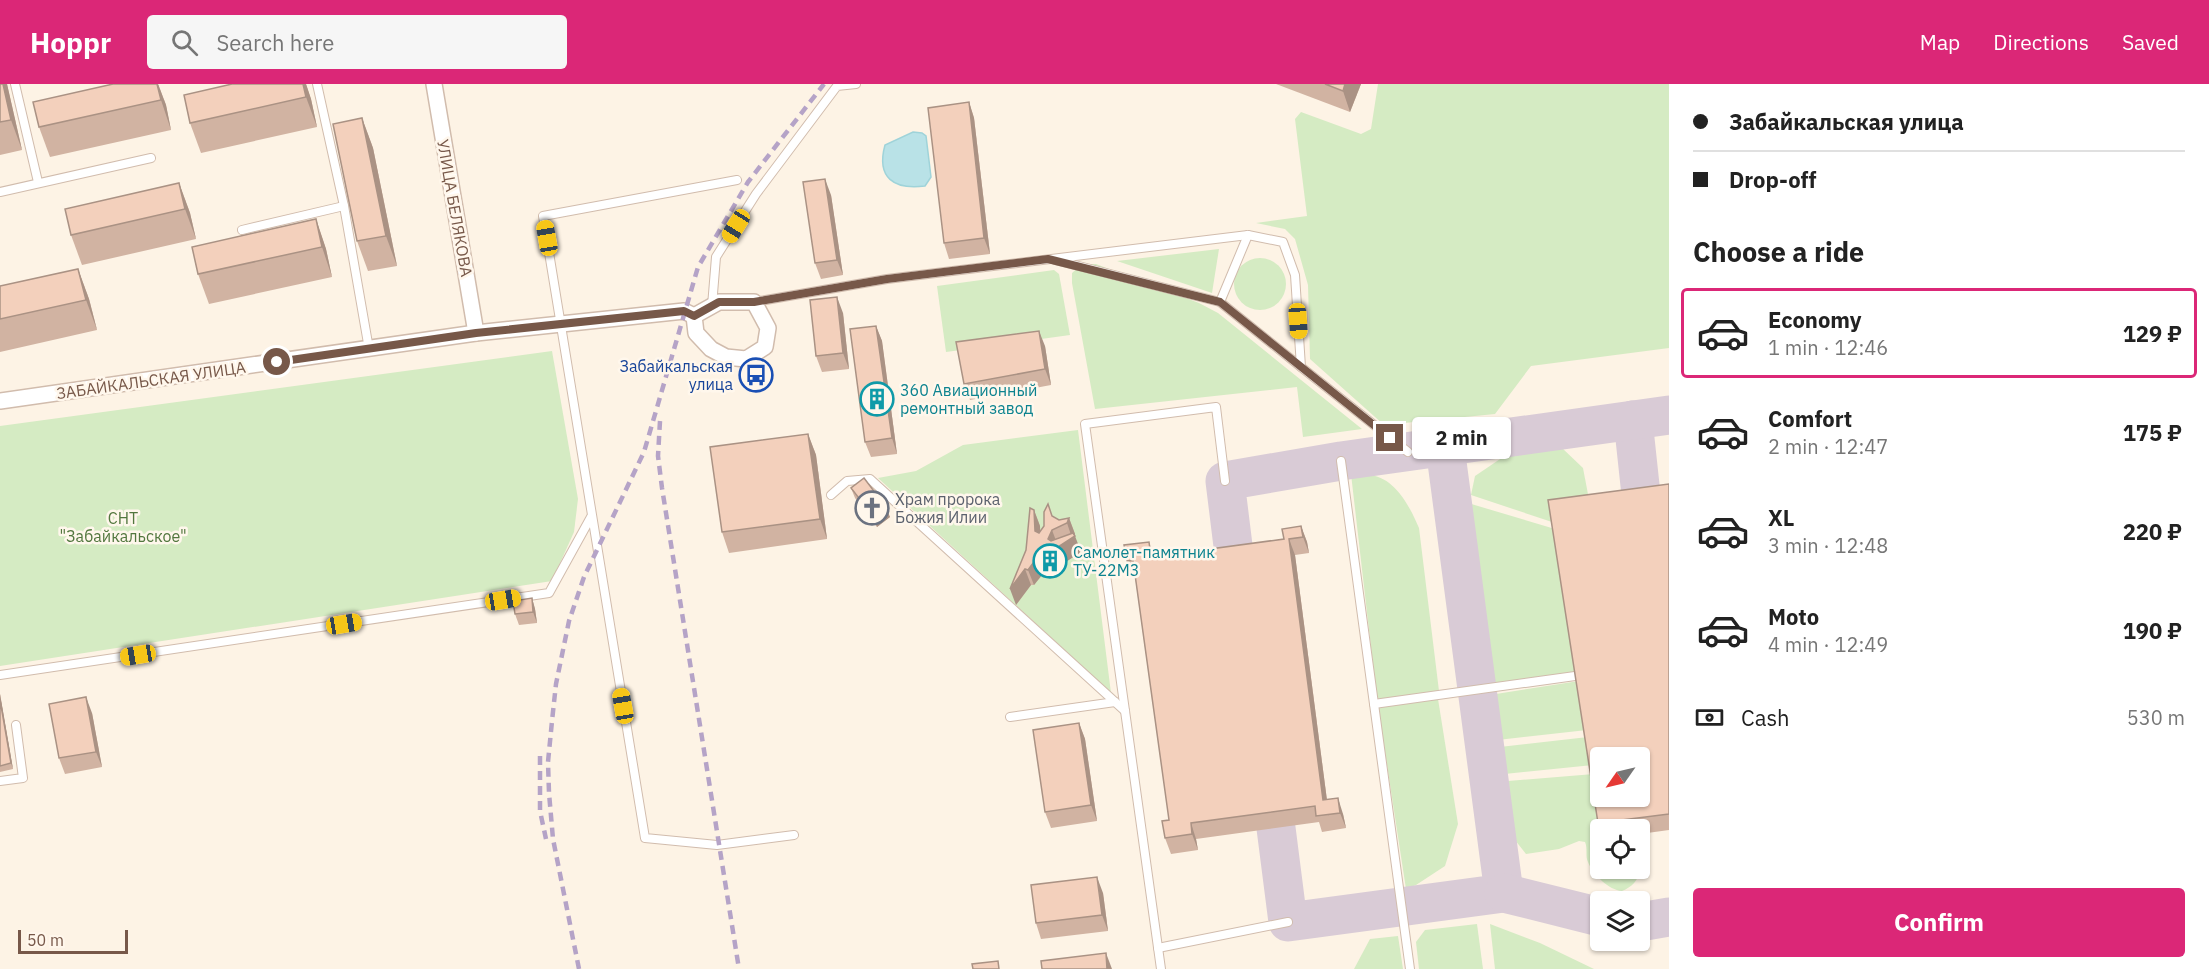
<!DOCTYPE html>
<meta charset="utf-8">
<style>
:root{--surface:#fff;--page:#f6f6f6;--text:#222;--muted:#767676;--line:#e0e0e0;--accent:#db2777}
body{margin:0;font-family:"IBM Plex Sans",sans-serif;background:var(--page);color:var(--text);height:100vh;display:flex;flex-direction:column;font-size:22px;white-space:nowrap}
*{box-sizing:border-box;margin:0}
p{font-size:20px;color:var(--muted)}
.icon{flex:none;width:33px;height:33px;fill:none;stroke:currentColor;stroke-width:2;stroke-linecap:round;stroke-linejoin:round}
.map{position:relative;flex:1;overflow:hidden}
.side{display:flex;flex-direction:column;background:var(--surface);width:540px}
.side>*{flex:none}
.banner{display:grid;align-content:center;height:132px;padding:0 24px;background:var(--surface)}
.needle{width:39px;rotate:236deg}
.tools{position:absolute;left:1590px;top:663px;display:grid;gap:12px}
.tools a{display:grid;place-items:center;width:60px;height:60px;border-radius:6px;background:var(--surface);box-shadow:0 2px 4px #0004;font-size:30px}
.scale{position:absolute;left:18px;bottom:15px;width:110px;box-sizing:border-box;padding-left:6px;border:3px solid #775849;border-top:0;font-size:16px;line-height:21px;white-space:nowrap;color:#775849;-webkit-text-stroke:4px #fff7ec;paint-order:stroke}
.end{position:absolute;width:27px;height:27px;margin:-14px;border:8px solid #775849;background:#fff;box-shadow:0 0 0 3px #fff}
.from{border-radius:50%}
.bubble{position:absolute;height:42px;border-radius:6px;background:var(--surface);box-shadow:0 2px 4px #0004;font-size:20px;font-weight:700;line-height:42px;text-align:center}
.car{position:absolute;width:18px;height:36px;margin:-18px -9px;border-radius:8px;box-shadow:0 0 4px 2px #0007;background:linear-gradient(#f5c518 24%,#345 0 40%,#f5c518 0 76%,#345 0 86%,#f5c518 0)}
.banner b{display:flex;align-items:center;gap:21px;height:57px;font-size:22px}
.banner b+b{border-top:2px solid var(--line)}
.banner i{width:15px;height:15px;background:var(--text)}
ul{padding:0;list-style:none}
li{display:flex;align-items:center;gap:18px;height:90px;margin:0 12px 9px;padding:0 12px;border:3px solid transparent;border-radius:6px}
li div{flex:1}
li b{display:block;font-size:22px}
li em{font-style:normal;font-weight:700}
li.current{border-color:var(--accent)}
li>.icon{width:54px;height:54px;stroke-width:1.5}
h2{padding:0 24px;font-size:27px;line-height:72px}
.pay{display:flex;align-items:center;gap:15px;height:66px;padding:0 24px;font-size:22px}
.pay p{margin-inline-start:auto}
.primary-button{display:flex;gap:12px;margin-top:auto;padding:12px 24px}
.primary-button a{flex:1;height:69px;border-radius:6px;background:var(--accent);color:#fff;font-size:24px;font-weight:700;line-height:69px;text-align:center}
header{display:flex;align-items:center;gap:36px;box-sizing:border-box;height:84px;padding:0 30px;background:var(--accent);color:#fff}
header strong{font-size:28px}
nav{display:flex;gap:33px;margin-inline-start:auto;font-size:21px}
.search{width:420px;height:54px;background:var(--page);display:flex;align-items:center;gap:15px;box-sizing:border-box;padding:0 21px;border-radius:6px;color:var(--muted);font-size:22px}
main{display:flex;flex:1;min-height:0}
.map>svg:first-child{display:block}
.green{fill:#d5ebc3}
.water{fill:#b9e2e7;stroke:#9fd3d9;stroke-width:1.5}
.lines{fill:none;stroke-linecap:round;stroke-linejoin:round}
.taxiway{stroke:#d9cbd6;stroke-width:39}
.lane-casing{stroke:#d1bcad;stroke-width:10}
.street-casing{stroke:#d1bcad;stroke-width:18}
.lane{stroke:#fff;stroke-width:8}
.street{stroke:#fff;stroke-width:15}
.rail{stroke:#b5a3c7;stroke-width:4.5;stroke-dasharray:9 6;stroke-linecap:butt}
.wall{fill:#d1b3a2}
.shaded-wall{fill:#aa9284}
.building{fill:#f3d0bc;stroke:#aa9284;stroke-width:1.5;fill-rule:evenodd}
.route{stroke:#775849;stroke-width:8}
.labels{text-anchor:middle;stroke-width:5;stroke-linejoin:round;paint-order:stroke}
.street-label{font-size:16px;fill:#775849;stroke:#fff7ec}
.transit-label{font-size:16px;fill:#164399;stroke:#fff7ec;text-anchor:end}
.culture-label{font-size:16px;fill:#0d838f;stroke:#fff7ec;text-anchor:start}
.worship-label{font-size:16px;fill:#5b616d;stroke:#fff7ec;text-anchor:start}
.park-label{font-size:16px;fill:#52773e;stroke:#fff7ec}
</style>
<header>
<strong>Hoppr</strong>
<div class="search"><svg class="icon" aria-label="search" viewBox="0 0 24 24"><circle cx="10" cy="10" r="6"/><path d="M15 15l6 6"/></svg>Search here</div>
<nav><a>Map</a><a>Directions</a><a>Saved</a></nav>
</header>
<main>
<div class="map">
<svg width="1669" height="885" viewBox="0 0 1669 885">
<rect width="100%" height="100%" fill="#fdf3e5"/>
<g class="green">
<path d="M1378,0H1669V264L1531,282L1495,330L1384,341L1310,275L1308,201L1295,155L1285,145L1256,139L1307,132L1295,35L1301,28L1361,50L1371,45Z"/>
<path d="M1219,165L1212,209L1117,177Z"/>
<circle cx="1260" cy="200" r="26"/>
<path d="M1082,180H1096L1199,219L1218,229L1362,345L1303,353L1297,303L1095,325L1072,199V189Z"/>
<path d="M1054,186L1059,190L1070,251L946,268L937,202Z"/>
<path d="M552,267L578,415L574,448L552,497L0,582V342Z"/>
<path d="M1078,346L1111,609L878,394L916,387L963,361Z"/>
<path d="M1561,363L1583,384L1591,426L1555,439L1471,411L1475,392L1509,369Z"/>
<path d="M1351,390C1357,390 1365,389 1371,391C1396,395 1410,423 1419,444L1439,607L1377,615Z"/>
<path d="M1468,419L1555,445L1578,589L1496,602L1490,595H1482L1463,432Z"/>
<path d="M1579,597L1587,646L1489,657L1485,617L1491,616L1496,610Z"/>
<path d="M1438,615L1458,740L1445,782L1416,801L1406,805L1378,622Z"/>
<path d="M1588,653L1593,681L1495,691L1491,664Z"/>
<path d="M1594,690L1603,745L1600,746V784L1639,785C1640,795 1632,803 1622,807C1609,806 1593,791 1588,778C1585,772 1588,765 1585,758L1579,757L1559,765L1526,770L1500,737L1496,698Z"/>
<path d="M1477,840L1483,885H1419L1416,858L1425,846Z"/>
<path d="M1490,840L1540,859L1594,885H1495Z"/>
<path d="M1398,852L1403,885H1354L1370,855Z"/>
</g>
<path class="water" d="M913,48L922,49L926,52L931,93L925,102C894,106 876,94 885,61Z"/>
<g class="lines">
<g class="taxiway">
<path d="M1633,336L1642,420"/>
<path d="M1235,478L1225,397L1341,377L1669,331"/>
<path d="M1276,744L1288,838L1504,809L1445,363"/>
<path d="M1504,809L1600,833"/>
<path d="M1640,838L1669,833"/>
</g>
<g class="lane-casing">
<g id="lane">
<path d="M15,0L38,98"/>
<path d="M317,0L344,122L369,265"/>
<path d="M737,96L543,132L645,754L717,761L794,751"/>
<path d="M0,108L151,74"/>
<path d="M242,146L344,122"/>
<path d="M1055,176L1220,218L1301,283"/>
<path d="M754,218L887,195L1248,151L1283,158L1295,191L1301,283L1408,368"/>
<path d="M1220,218L1248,151"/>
<path d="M712,222L716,173L756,110L837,2L856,0"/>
<path d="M1341,377L1410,885"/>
<path d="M831,411L847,397L870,395L1125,627"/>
<path d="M0,591L549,509L591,433"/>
<path d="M1374,620L1575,592"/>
<path d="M1010,633L1115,618"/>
<path d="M0,697L23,694L16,641"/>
<path d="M1158,864L1288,838"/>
<path d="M1161,885L1085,340L1216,323L1225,397"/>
</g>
</g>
<g class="street-casing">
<g id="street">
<path d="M434,0L476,249"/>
<path d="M719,218H754L768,244L765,263L746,275L726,273L711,265L696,249L694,232Z"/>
<path d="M0,317L476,249L684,227L694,232"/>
</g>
</g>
<use href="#lane" class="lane"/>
<use href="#street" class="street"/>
<g class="rail">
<path d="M660,337L658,372L662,404L739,885"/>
<path d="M540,672V727L546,755"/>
<path d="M579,885L553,755L549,709L548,678L552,637L556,600L569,537L584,493L644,368L698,183L748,98L824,0"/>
</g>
</g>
<g class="wall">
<path d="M0,0H7L22,66L0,71Z"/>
<path d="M113,0H158L166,21L171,46L50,73L39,43Z"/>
<path d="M232,0H306L311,15L317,43L201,69L190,39Z"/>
<path d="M1276,0H1361L1350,28Z"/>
<path d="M969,18L974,34L990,170L949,175L944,159Z"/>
<path d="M362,34L373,64L397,182L368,187L357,157Z"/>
<path d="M179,99L190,129L196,155L82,181L71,151Z"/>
<path d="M831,111L843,191L821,195L815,179Z"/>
<path d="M316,135L326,165L332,193L209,220L198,190Z"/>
<path d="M78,185L89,215L97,246L0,268V202Z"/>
<path d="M843,229L849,285L822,288L816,272Z"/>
<path d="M876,242L882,257L897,370L871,373L865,358Z"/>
<path d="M1045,262L1051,301L970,316L964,300Z"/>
<path d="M808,350L816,371L827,455L729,469L722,448Z"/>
<path d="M1669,400V746L1640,750V746H1601L1598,739Z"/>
<path d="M851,404L890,433L877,443L855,414Z"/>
<path d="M1048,420L1052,432L1059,436L1069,434L1075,450L1074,451L1081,468L1061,481L1042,491L1034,501H1031L1016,521L1034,426L1040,442V448L1044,442Z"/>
<path d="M1301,442L1307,458L1309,469L1295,471L1327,716L1343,730L1346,744L1322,748L1319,738L1196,755L1198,766L1171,770L1165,754L1169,736L1135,492L1132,493L1127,477L1284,455Z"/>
<path d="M532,514L535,525L537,539L519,541L515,530Z"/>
<path d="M0,610L13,685L0,688Z"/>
<path d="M92,629L102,683L65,690L59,674Z"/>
<path d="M1079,639L1085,655L1097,737L1051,744L1045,728Z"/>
<path d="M1103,809L1108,847L1041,855L1036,839Z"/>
</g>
<g class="shaded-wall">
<path d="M3,0H7L22,66L11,36Z"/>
<path d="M157,0H158L166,21L171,46L161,16Z"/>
<path d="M303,0H306L311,15L317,43L306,13Z"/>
<path d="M1345,0H1361L1350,28L1343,7Z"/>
<path d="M969,18L974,34L990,170L984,154Z"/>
<path d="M362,34L373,64L397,182L386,152Z"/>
<path d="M825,95L831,111L843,191L837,176Z"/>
<path d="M179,99L190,129L196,155L185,125Z"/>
<path d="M316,135L326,165L332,193L322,163Z"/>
<path d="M78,185L89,215L97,246L86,216Z"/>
<path d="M837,213L843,229L849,285L843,269Z"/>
<path d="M876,242L882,257L897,370L892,354Z"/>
<path d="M1039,247L1045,262L1051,301L1045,285Z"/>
<path d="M808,350L816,371L827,455L820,435Z"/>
<path d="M886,423L890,433L877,443L873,432Z"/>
<path d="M1034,426L1040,442L1041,463L1035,447Z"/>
<path d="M1069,434L1075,450L1074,453L1075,452L1081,468L1061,481L1055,465L1048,455L1052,446L1058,462L1072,454L1067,439Z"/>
<path d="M1301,442L1307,458L1309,469L1303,453Z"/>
<path d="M1289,455L1295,471L1329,732L1323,716Z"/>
<path d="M1149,458L1154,474L1151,473Z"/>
<path d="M1036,475L1042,491L1034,501L1028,486Z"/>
<path d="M1025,485L1031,501L1016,521L1010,505Z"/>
<path d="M532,514L535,525L537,539L533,528Z"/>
<path d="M0,610L13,685L11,679L0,616Z"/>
<path d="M86,613L92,629L102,683L96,668Z"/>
<path d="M1079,639L1085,655L1097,737L1091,721Z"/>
<path d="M1338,714L1343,730L1346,744L1340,729Z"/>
<path d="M1191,739L1196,755L1198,766L1192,750Z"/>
<path d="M1097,793L1103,809L1108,847L1102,831Z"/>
<path d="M1106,869L1112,885H1107Z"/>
</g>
<g class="building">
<path d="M0,0H3L11,36L0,38Z"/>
<path d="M113,0H157L161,16L39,43L33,18Z"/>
<path d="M232,0H303L306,13L190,39L184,11Z"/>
<path d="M1325,0H1345L1343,7Z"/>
<path d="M969,18L984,154L944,159L928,24Z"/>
<path d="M362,34L386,152L357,157L333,40Z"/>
<path d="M825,95L837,176L815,179L803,98Z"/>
<path d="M179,99L185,125L71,151L65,125Z"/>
<path d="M316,135L322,163L198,190L192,163Z"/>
<path d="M78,185L86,216L0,235V202Z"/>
<path d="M837,213L843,269L816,272L810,216Z"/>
<path d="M876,242L892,354L865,358L850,245Z"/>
<path d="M1039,247L1045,285L964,300L956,258Z"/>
<path d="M808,350L820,435L722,448L710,363Z"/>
<path d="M864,394L886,423L873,432L851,404Z"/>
<path d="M1669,400V730L1598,739L1548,416ZM1600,674H1640V712H1600Z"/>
<path d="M1048,420L1052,432L1059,436L1069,434L1067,439L1052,446L1048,455L1051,457L1073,449L1075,452L1055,465L1036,475L1028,486L1025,485L1010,505L1026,466L1030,424L1034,426L1035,447L1039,449L1044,442V428Z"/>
<path d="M1301,442L1303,453L1289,455L1323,716L1338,714L1340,729L1316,732L1315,722L1191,739L1192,750L1165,754L1162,737L1169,736L1133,476L1127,477L1124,461L1149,458L1151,473L1284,455L1282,445Z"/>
<path d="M532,514L533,528L515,530L513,517Z"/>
<path d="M86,613L96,668L59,674L49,620Z"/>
<path d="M0,616L11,679L0,682Z"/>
<path d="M1079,639L1091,721L1045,728L1033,646Z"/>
<path d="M1097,793L1102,831L1036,839L1031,801Z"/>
<path d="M1106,869L1107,885H1042L1041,877Z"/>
<path d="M998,877L999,885H973L972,880Z"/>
</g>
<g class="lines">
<path class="route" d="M277,278L476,249L684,227L694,232L719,218H754L887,195L1048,175L1220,218L1390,354"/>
</g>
<defs>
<g id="bus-ring" transform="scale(1.725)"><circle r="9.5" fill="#fff7ec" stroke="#1a4fb4" stroke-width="1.5"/><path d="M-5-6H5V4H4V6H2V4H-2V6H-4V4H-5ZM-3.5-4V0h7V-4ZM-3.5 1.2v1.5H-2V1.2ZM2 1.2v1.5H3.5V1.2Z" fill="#1a4fb4"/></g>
<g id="building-ring" transform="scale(1.725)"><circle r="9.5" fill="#fff7ec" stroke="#0f9aa8" stroke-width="1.5"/><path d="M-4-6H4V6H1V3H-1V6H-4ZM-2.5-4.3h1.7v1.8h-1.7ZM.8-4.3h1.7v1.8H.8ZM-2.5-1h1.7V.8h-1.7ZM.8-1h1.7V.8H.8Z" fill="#0f9aa8"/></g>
<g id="church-ring" transform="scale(1.725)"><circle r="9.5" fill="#fff7ec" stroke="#6b7280" stroke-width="1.5"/><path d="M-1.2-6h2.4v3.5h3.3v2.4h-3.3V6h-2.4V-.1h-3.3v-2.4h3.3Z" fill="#6b7280"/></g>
</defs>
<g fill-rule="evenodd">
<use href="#bus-ring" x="756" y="291"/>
<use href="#building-ring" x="877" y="315"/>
<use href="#church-ring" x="872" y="424"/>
<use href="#building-ring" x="1050" y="477"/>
</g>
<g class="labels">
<g class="street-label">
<text transform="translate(455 124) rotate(80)" y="6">УЛИЦА БЕЛЯКОВА</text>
<text transform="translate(151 296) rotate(-8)" y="6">ЗАБАЙКАЛЬСКАЯ УЛИЦА</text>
</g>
<g class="transit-label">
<text x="733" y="288">Забайкальская<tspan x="733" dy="18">улица</tspan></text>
</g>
<g class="culture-label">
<text x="900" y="312">360 Авиационный<tspan x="900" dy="18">ремонтный завод</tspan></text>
<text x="1073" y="474">Самолет-памятник<tspan x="1073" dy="18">ТУ-22М3</tspan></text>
</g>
<g class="worship-label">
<text x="895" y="421">Храм пророка<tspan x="895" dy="18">Божия Илии</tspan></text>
</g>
<g class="park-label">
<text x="123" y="440">СНТ<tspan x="123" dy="18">"Забайкальское"</tspan></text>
</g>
</g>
</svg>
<div class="tools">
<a><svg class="needle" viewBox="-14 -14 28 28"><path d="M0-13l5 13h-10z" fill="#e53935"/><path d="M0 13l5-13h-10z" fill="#767676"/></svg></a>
<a><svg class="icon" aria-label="locate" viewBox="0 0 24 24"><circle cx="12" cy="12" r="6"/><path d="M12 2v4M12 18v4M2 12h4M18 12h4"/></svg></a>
<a><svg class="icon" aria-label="layers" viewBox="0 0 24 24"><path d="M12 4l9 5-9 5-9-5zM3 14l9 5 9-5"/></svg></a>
</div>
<div class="scale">50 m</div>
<i class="end from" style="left:277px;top:278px"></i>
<i class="end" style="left:1390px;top:354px"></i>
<div class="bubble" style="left:1412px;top:333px;width:99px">2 min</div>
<i class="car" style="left:736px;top:142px;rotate:212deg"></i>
<i class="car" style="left:547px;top:154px;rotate:350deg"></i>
<i class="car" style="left:1298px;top:237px;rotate:176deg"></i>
<i class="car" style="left:503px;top:516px;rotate:81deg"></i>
<i class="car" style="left:344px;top:540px;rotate:81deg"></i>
<i class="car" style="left:138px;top:571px;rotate:261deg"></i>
<i class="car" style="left:623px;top:622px;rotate:350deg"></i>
</div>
<section class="side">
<div class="banner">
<b><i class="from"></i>Забайкальская улица</b>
<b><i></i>Drop-off</b>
</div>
<h2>Choose a ride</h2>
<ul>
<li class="current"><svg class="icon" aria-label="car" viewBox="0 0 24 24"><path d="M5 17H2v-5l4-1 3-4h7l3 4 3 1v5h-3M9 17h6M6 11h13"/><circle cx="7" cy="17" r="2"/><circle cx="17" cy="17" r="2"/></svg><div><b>Economy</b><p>1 min · 12:46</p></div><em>129 ₽</em></li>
<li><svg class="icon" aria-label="car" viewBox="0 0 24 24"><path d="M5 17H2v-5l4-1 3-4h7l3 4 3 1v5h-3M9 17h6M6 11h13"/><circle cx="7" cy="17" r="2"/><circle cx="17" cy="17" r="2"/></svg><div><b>Comfort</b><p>2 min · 12:47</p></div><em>175 ₽</em></li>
<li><svg class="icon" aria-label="car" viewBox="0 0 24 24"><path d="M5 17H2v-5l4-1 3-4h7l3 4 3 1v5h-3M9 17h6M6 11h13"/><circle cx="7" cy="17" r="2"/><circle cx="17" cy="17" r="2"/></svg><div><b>XL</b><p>3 min · 12:48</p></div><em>220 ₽</em></li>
<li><svg class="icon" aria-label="car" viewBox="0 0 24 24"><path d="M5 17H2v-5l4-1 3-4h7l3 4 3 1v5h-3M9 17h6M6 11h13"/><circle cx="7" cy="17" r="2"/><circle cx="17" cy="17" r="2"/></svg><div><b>Moto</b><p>4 min · 12:49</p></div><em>190 ₽</em></li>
</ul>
<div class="pay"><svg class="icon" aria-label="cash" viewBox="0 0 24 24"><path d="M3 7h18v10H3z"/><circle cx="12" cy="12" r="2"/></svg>Cash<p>530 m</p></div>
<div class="primary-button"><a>Confirm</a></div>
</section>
</main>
